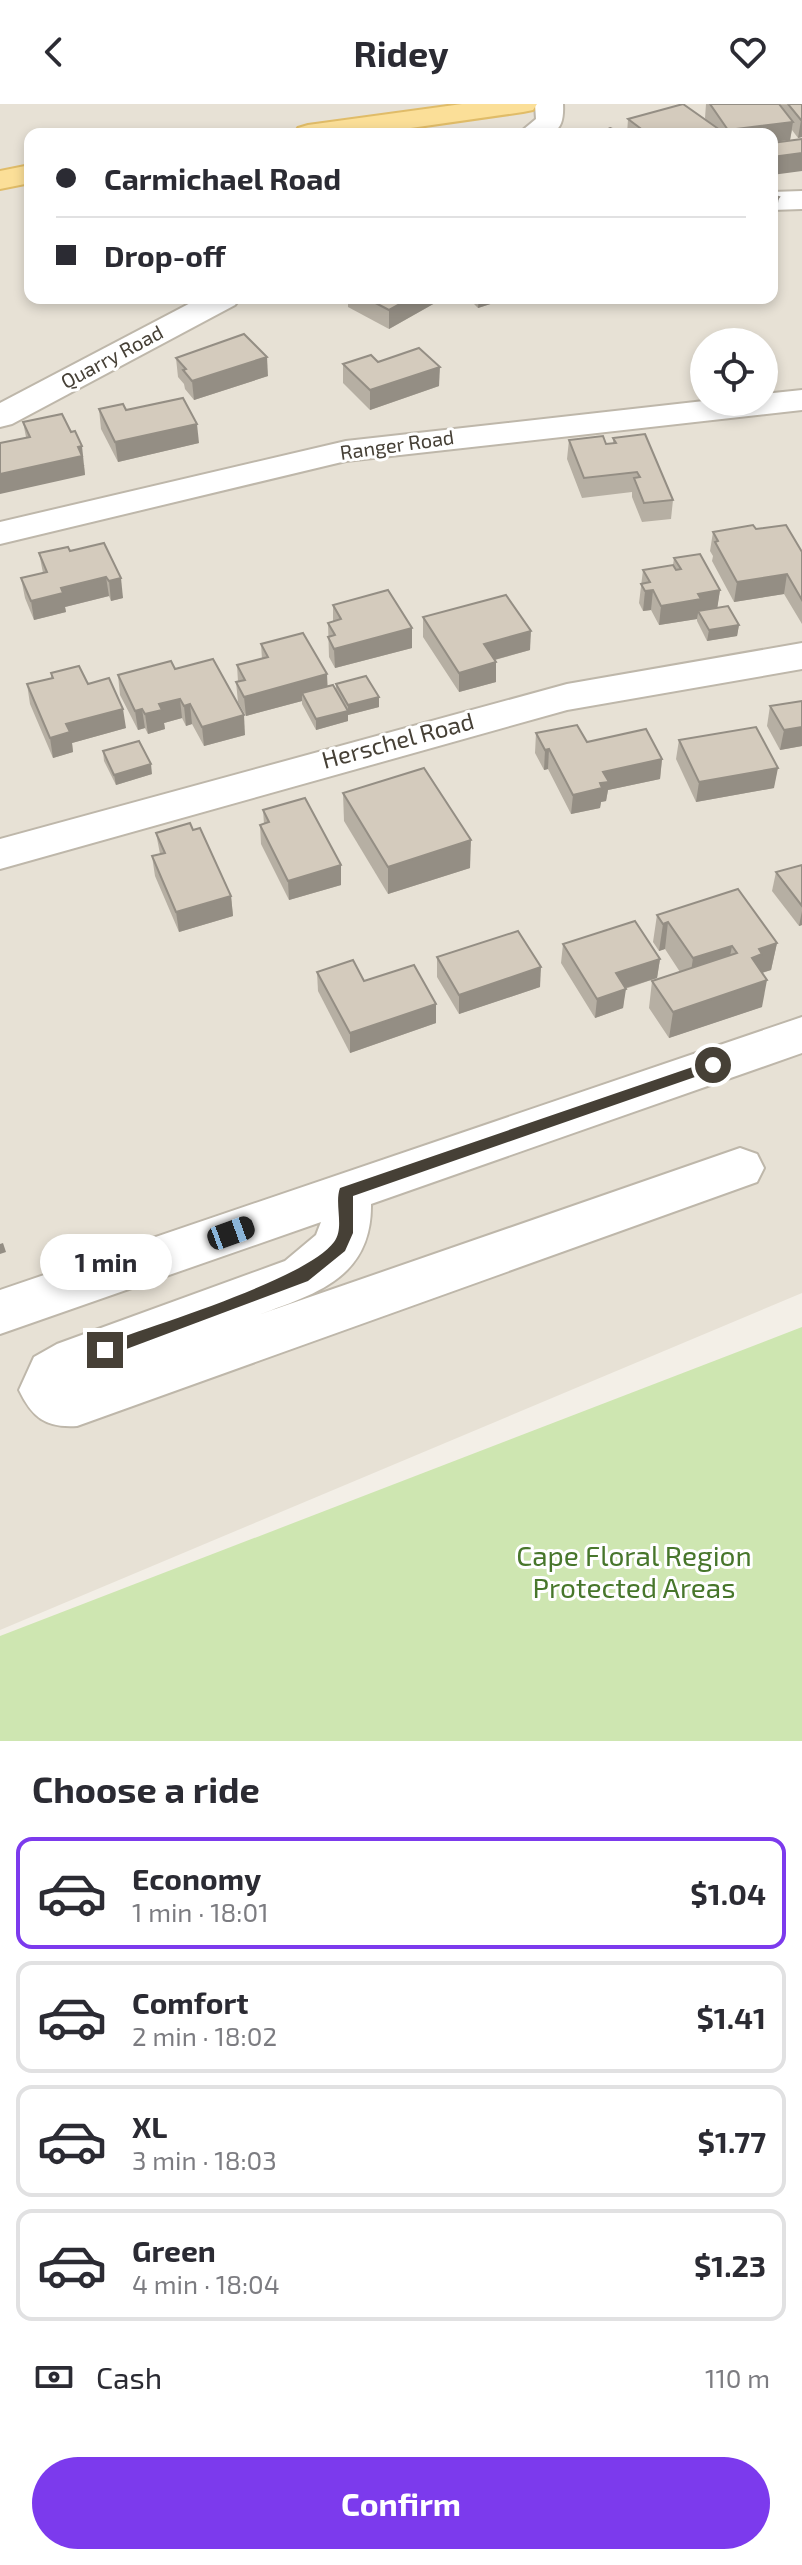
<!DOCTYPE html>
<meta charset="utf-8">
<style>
:root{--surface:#fff;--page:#f7f7f7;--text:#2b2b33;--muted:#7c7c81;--line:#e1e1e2;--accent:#7c3aed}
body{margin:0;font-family:"Exo 2",sans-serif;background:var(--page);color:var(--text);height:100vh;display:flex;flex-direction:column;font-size:30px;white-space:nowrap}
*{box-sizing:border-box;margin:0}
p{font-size:26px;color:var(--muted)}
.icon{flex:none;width:44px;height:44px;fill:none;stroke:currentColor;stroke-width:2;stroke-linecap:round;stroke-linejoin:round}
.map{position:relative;height:1637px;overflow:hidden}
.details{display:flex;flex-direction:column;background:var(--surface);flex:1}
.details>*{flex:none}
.top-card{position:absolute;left:24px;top:24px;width:754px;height:176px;border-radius:16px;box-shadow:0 4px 12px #0003;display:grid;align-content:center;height:176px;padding:0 32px;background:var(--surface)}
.controls{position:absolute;left:690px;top:224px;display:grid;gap:16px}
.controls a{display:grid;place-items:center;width:88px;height:88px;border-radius:50%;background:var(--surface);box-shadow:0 4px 12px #0003;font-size:40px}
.end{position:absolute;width:36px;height:36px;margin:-18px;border:10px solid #464036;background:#fff;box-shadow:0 0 0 4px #fff}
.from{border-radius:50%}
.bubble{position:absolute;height:56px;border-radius:28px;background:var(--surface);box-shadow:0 4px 12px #0003;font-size:26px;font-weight:700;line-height:56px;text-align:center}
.car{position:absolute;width:24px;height:48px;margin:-24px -12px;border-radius:10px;box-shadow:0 0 6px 2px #0007;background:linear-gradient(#222 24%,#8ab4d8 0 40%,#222 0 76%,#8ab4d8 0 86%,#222 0)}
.top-card b{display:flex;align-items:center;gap:28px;height:76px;font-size:30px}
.top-card b+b{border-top:2px solid var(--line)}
.top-card i{width:20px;height:20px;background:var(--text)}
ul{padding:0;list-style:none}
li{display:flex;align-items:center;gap:24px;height:112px;margin:0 16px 12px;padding:0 16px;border:4px solid var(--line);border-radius:16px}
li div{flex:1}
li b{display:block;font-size:30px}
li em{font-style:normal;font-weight:700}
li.on{border-color:var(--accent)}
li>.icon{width:72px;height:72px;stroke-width:1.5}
h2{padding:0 32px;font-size:36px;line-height:96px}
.pay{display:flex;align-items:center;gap:20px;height:88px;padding:0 32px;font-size:30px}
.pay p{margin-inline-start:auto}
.button{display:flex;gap:16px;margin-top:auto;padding:16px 32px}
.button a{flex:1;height:92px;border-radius:48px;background:var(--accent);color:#fff;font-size:32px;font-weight:700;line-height:92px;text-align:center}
header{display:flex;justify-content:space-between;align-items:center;height:104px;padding:0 32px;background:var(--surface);font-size:36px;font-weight:700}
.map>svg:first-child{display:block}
.residential{fill:#e7e1d5;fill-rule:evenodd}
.green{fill:#cee6b1}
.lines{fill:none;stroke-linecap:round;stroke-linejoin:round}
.minor-casing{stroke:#beb7aa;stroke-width:4}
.major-casing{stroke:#e0bc68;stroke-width:4}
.minor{fill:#fff;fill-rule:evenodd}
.major{fill:#fbdf98;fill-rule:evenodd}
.wall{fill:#b6afa3}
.shaded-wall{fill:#948e84}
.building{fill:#d4cbbd;stroke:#948e84;stroke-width:2}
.route{fill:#464036}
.labels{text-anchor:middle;stroke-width:6;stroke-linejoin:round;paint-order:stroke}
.far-street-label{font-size:20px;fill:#464036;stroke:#fff}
.street-label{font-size:24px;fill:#464036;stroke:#fff}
.near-park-label{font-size:28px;fill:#47762b;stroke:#fff}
</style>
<header><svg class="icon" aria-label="back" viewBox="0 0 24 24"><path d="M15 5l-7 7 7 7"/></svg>Ridey<svg class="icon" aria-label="heart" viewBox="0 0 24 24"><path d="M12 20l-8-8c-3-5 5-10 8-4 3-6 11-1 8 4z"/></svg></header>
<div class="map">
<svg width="802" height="1637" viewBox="0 0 802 1637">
<rect width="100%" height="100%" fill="#f3efe7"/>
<path class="residential" d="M0,0H802V1189L0,1526ZM30,30H772V194H30ZM704,238H764V298H704Z"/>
<path class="green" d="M802,1223V1637H0V1532Z"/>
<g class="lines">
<g class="minor-casing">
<g id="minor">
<path d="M535,0H563C565,36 546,30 518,30L536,15Z"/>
<path d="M802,87V105L772,106V88Z"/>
<path d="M200,194H240L235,201L12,320L0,323V299Z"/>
<path d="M802,286V306L346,357L0,440V418L346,337L704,297L764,298V290Z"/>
<path d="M802,539V565L567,606L0,765V735L567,580Z"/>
<path d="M802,913V949L371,1100C372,1174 315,1190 258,1211L740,1044L757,1050L764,1064L757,1078L77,1322C45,1324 32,1313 19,1286L34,1253L57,1240L285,1157L316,1131L321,1118L0,1230V1186Z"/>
</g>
</g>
<g class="major-casing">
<g id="major">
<path d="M462,0H537L533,6L523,8L369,30H294L298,24L308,21Z"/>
<path d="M30,61V79L0,85V67Z"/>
</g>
</g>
<use href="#minor" class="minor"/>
<use href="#major" class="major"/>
</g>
<g class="wall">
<path d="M706,0H802V33L798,34L792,26L790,36L772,30H627L628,15L706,16L705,14Z"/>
<path d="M348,194H435V199L389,225L348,203Z"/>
<path d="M468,194H509L478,204Z"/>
<path d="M176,254L268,272L194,296L185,285L184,280L178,273Z"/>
<path d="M378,258L439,282L370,306L343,279V260Z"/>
<path d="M99,305L126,306L199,339L118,358L101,325Z"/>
<path d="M23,318L85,362H84L85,371L26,333Z"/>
<path d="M613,334L673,396L671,415L642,418L632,393V388L582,394L567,355L569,336L606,340L613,339Z"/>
<path d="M756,425L802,448V520L784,490L734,498L712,457L713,452L710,447L713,428Z"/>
<path d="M104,439L123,494L111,497L109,492L65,503L66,508L34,516L25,494L21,474L43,469L39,449L70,447Z"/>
<path d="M674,454L720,486L717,504L739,521L737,532L707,537L697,517V515L659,521L651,506L643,507L639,499L643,466L673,461Z"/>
<path d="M333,501L412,544L335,564L329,553L328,519L333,517Z"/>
<path d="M423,513L530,546L495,556L496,558V578L459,588L423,533Z"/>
<path d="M261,540L327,570V582L336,585V580L379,593V603L348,611V617L316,626L302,600V597L246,612L238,598L236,578H238L237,561L262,555Z"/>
<path d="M175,565L245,631L204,642L192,620L186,622L182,614L164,619L165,625L148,630L145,624L138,626L120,591L118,571Z"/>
<path d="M51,569L88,580L126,624L72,639L73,648L53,654L30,600L27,580L51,574Z"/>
<path d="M802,597V642L780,646L767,622L770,602Z"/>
<path d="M536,629L587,638L662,655L660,675L608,686L606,697L601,698L600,704L571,710L548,665L544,666L535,649Z"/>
<path d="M679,636L774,684L696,698L676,655Z"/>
<path d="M103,647L152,670L116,681L104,657Z"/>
<path d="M343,689L470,764L388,790L344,717Z"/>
<path d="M263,706L341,781L289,796L261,740L260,721L264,720Z"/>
<path d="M193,726L231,792L233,812L179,828L155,772L152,752L160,750L156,729Z"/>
<path d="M802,761V821L799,822L772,787L776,768Z"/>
<path d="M657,811L777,839L771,866L762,869V903L669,934L649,904L652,877L680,868L665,845L659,847L653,838Z"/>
<path d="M563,840L660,855L657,874L625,885L623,904L595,914L561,859Z"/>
<path d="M437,853L540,883L459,910L437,873Z"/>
<path d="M317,868L364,877L436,900V919L350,949L318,887Z"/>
</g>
<g class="shaded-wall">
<path d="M801,16H802V33L798,34Z"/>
<path d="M793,18L790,36L772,38V30H728V26Z"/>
<path d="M802,49V67L772,71V53Z"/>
<path d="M779,93L776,111L772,117V102Z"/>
<path d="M411,194H435V199L389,225V206Z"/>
<path d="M479,194H509L478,204Z"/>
<path d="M267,253L268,272L194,296L192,277Z"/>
<path d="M440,263L439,282L370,306V286Z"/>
<path d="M197,320L199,339L118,358L115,338Z"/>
<path d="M82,342L85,371L0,390V370Z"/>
<path d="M787,470L784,490L734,498L737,478Z"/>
<path d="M106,473L109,492L65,503L66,508L34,516L31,497L61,484Z"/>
<path d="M121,474L123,494L111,497L109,477Z"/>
<path d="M653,486L651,506L643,507L645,487Z"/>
<path d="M720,486L717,506L698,509L697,515L659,521L661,502L698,490Z"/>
<path d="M739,521L737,532L707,537L709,526Z"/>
<path d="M412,524V544L335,564L334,545Z"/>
<path d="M531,527L530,546L483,559L484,540Z"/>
<path d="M496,558V578L459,588V569Z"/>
<path d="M327,570L328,590L302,589V597L246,612L244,593Z"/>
<path d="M379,593V603L348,611V617L316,626V615L348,607V601Z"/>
<path d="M180,595L182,614L164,619L165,625L148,630L145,610L159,600Z"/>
<path d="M190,600L192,620L186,622L184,602Z"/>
<path d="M123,605L126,624L72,639L73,648L53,654L50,634L66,620Z"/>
<path d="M142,605L145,624L138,626L135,607Z"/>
<path d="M244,611L245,631L204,642L202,623Z"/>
<path d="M802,623V642L780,646L784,626Z"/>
<path d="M549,645L548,665L544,666L545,646Z"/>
<path d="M662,655L660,675L608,686L606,697L601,698L600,704L571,710L573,691L603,668Z"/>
<path d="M151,660L152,670L116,681L114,671Z"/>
<path d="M778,664L774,684L696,698L699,678Z"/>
<path d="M471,736L470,764L388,790V763Z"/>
<path d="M341,761V781L289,796L288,777Z"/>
<path d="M231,792L233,812L179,828L176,808Z"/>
<path d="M802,807V821L799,822Z"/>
<path d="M668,818L665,845L659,847L663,820Z"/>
<path d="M777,839L771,866L758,870L752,854L759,845Z"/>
<path d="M732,842L727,868L689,881L693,854Z"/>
<path d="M660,855L657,874L613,888L616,869Z"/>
<path d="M541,863L540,883L459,910V891Z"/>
<path d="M767,876L762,903L669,934L673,908Z"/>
<path d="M626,885L623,904L595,914L597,895Z"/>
<path d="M436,900V919L350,949V929Z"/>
<path d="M3,1139L6,1148L0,1150V1140Z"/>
</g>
<g class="building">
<path d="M683,0L720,26L706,30H648L628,15Z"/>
<path d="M710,0H779L793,18L728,26Z"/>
<path d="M788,0H802V16H801Z"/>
<path d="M610,24L624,30H598Z"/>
<path d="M802,35V49L772,53V39Z"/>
<path d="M772,91L779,93L772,102Z"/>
<path d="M366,194H411L389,206Z"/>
<path d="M244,230L267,253L192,277L183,266L186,265L176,254Z"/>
<path d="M419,244L440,263L370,286L343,260L371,251L378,258Z"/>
<path d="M183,294L197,320L115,338L99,305L123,300L126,306Z"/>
<path d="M62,310L71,328L75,327L82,342L78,343L82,352L0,370V339L30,333L23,318Z"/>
<path d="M645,330L673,396L644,399L634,374L640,373L637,368L584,374L569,336L603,332L606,340L616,339L613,334Z"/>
<path d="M753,421L756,425L786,421L802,448V496L787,470L737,478L715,438L718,437L713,428Z"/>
<path d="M104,439L121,474L109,477L106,473L61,484L63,489L31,497L21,474L47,468L39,449L68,443L70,447Z"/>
<path d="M700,450L720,486L698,490L701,495L661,502L653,486L645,487L641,480L650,478L643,466L673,461L676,466L681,465L674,454Z"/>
<path d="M388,486L412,524L334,545L328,533L335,531L328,519L341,515L333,501Z"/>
<path d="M506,491L531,527L484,540L496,558L459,569L423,513Z"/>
<path d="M728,502L739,521L709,526L698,507Z"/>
<path d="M303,529L327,570L244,593L236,578L245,576L237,561L268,553L261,540Z"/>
<path d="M213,555L244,611L202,623L190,600L184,602L180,595L159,600L162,606L145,610L142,605L135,607L118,571L171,557L175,565Z"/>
<path d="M79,562L88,580L109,574L123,605L66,620L70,628L50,634L27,580L53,574L51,569Z"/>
<path d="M366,572L379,593L348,601L336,580Z"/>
<path d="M333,581L348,607L316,615L302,589Z"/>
<path d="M802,597V623L784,626L770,602Z"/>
<path d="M577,621L587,638L646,625L662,655L603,668L609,678L600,679L602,684L573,691L549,645L545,646L536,629Z"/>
<path d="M756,623L778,664L699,678L679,636Z"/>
<path d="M139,637L151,660L114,671L103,647Z"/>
<path d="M424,664L471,736L388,763L343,689Z"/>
<path d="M305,694L341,761L288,777L260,721L269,718L263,706Z"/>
<path d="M190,719L193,726L200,724L231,792L176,808L152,752L165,749L156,729Z"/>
<path d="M802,761V802L776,768Z"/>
<path d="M738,785L777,839L759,845L762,850L752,854L767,876L673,908L652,877L737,849L732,842L693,854L668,818L663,820L657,811Z"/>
<path d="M635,817L660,855L616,869L626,885L597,895L563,840Z"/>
<path d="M518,827L541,863L459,891L437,853Z"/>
<path d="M353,856L364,877L414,861L436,900L350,929L317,868Z"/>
</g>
<path class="route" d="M713,956L720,961L718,965L353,1092V1129L345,1147L308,1177L105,1253L99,1251V1241C149,1223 307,1175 334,1138C345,1124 334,1100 340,1084Z"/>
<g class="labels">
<g class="far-street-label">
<text transform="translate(112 253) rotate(-28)" y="7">Quarry Road</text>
<text transform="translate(397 341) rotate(-8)" y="7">Ranger Road</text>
</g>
<g class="street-label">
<text transform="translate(398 637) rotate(-15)" y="8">Herschel Road</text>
</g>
<g class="near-park-label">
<text x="634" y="1462">Cape Floral Region<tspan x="634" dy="32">Protected Areas</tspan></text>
</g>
</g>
</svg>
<div class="controls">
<a><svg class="icon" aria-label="locate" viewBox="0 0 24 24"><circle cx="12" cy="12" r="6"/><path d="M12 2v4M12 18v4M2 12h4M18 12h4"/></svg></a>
</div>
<i class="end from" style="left:713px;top:961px"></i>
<i class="end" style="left:105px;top:1246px"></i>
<div class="bubble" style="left:40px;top:1130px;width:132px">1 min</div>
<i class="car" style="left:231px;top:1129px;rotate:70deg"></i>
<div class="top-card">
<b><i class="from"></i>Carmichael Road</b>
<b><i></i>Drop-off</b>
</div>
</div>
<section class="details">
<h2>Choose a ride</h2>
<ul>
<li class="on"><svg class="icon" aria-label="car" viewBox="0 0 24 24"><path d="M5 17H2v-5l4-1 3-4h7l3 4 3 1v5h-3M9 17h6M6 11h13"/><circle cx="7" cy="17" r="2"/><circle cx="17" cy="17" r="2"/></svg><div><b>Economy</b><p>1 min · 18:01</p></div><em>$1.04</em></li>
<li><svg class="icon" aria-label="car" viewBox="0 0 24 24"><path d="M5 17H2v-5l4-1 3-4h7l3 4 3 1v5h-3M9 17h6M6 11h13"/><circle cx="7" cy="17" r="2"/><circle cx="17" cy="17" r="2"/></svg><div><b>Comfort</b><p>2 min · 18:02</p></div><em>$1.41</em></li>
<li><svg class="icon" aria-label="car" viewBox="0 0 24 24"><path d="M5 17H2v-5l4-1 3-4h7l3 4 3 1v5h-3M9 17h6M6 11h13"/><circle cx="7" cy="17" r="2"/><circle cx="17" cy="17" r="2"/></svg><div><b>XL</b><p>3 min · 18:03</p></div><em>$1.77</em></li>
<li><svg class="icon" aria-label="car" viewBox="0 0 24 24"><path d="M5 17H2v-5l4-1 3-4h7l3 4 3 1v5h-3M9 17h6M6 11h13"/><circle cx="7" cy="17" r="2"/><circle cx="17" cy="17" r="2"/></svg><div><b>Green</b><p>4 min · 18:04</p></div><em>$1.23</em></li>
</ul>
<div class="pay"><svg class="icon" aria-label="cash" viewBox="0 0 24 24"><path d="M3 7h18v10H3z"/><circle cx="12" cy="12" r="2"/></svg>Cash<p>110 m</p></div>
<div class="button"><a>Confirm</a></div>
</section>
